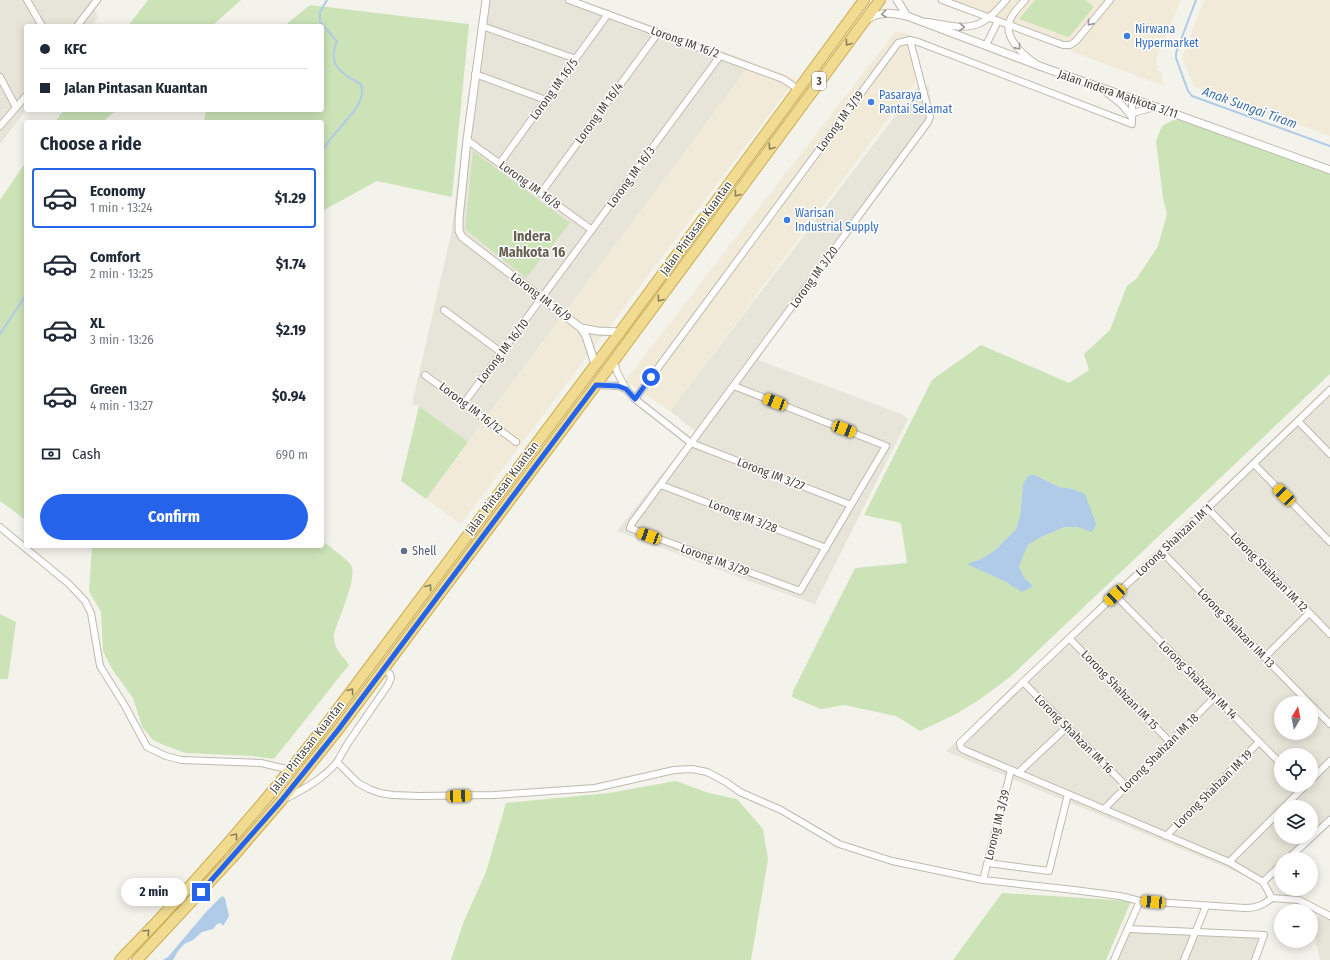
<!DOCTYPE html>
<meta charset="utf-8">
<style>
:root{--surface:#fff;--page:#f2f2f3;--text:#1f2937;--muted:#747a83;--line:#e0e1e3;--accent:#2563eb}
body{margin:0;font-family:"Fira Sans Condensed",sans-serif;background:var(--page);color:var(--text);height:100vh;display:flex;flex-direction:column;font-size:15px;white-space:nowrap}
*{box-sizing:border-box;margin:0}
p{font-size:13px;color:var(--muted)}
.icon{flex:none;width:22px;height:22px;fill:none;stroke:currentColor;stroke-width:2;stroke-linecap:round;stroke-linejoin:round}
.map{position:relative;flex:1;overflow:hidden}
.drawer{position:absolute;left:24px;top:120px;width:300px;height:428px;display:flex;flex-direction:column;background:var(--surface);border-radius:4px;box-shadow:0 2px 10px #0003}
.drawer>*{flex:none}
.top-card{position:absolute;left:24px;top:24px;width:300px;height:88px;border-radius:4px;box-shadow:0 2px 10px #0003;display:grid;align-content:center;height:88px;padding:0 16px;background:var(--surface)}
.needle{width:26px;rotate:10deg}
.tools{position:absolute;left:1274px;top:696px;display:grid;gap:8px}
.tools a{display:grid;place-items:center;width:44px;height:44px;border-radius:50%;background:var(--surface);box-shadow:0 2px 10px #0003;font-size:20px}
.end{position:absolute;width:18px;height:18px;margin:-9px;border:5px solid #2563eb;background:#fff;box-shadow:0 0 0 2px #fff}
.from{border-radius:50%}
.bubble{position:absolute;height:28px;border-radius:14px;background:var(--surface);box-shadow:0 2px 10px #0003;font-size:13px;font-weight:700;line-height:28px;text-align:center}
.car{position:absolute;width:12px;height:24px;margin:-12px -6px;border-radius:5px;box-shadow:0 0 3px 1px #0007;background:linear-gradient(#f5c518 24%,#345 0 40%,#f5c518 0 76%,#345 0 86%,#f5c518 0)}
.top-card b{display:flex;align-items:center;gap:14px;height:38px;font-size:15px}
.top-card b+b{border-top:1px solid var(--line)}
.top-card i{width:10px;height:10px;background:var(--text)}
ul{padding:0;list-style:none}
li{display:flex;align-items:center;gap:12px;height:60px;margin:0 8px 6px;padding:0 8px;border:2px solid transparent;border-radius:4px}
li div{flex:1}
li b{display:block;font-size:15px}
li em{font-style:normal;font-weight:700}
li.current{border-color:var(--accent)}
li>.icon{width:36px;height:36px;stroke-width:1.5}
h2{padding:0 16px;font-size:18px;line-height:48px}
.pay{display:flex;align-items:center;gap:10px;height:44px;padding:0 16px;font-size:15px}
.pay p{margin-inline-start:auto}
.cta{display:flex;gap:8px;margin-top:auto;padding:8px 16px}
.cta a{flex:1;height:46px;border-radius:24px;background:var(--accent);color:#fff;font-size:16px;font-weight:700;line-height:46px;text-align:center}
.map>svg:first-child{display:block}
.residential{fill:#e7e4d9;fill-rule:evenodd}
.commercial{fill:#f2ead9}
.green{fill:#cce3b8;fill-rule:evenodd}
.water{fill:#afcbe8}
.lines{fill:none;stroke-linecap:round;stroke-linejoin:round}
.stream{stroke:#afcbe8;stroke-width:2}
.minor-casing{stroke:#bebaae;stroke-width:8}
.tertiary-casing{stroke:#bebaae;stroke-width:9}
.trunk-casing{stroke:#cca94c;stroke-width:12}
.minor{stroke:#fff;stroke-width:6}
.tertiary{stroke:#fff;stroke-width:7}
.trunk{stroke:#f0db90;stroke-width:10}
.oneway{stroke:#9a9892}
.oneway2{stroke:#8b805c}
.route{stroke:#2563eb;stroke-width:5}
.shop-dot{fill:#3f7fe0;stroke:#fff;stroke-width:1.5}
.service-dot{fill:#5c6f8a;stroke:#fff;stroke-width:1.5}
.labels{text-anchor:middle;stroke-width:3;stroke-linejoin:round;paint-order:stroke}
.shield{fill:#fff;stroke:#7e7b74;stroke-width:1}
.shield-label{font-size:11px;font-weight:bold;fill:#474339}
.shop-label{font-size:12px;fill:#366cbe;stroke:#fff;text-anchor:start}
.street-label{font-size:12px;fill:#474339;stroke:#fff}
.service-label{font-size:12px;fill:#4e5e75;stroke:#fff;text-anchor:start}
.water-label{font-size:13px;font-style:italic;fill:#3e71a7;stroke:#fff}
.quarter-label{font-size:14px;font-weight:bold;fill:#686152;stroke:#fff}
</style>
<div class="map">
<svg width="1330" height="960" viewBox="0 0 1330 960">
<rect width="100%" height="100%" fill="#f3f2eb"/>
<g class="residential">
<path d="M0,0H90L98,17L91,26H26V110L0,144Z"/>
<path d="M485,0H581L752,62L468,442L419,406L412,404L451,235L468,94Z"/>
<path d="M918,86H929L933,121L758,360L901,414L908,419L815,604L749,581L617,531L681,450L696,432L670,411Z"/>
<path d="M1330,384V822L1293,859H1281V870L1265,886L1256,880L946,751ZM1281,703H1311V733H1281ZM1281,755H1311V785H1281ZM1281,807H1311V837H1281Z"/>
<path d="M1321,912L1330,917V960H1320L1313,927Z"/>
<path d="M1129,926L1264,935L1254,960H1115Z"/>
</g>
<g class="commercial">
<path d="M934,0H1181L1156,59L1157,70L1161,72L1164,86Z"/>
<path d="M1204,0H1330V136L1194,86L1182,58Z"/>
<path d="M895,32L904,33L911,35L918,79L670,411L625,381Z"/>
<path d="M752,62L796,79L461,524L426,499Z"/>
</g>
<g class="green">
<path d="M148,0H241L212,26H128Z"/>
<path d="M1035,0H1085L1093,6V8L1070,36L1068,37L1019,19Z"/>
<path d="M310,5L469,24L452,197L377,181L322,211V122H204L206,110H322V26H284Z"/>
<path d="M64,110H116L103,122H55Z"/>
<path d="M1185,117L1330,171V374L1010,677L979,700L956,714L920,731L896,716L844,705L821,709L792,697L793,691L855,568L907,563L901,523L864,515L932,380L981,345L1069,383L1089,370L1084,354L1110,330L1127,286L1137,278L1158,246L1167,214L1163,198L1156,141L1162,126L1171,121ZM1035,475L1059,487L1073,489L1085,494L1089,507L1092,531L1077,527H1065L1041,537L1028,545L1019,565L1024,577L1032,586L1022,591L1006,582L968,564L981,559L994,551L1016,529L1020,516L1023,484Z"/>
<path d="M473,151L570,223L526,278L465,229Z"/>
<path d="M26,162V520L0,501V200Z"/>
<path d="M419,406L468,442L426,499L401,481Z"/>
<path d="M322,541C329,546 347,559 351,565C358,577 338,620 334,634C333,648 341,654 349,665L274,759L253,756L186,753L166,746L153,740L142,727L133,698L112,669L103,651L101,612L89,591L92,546H322Z"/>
<path d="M0,614L16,622L8,679H0Z"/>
<path d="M676,781L709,793L737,799L763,829L768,859L751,960H451L464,921L486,872L506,803L609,793Z"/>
<path d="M1002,893L1131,901L1106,960H953Z"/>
</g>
<g class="water">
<path d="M1029,475H1035L1059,487L1073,489L1085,494L1096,524L1092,532L1077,527H1065L1041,537L1028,545L1019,566L1024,577L1033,586L1022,592L1006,582L967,564L981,559L994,551L1016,529L1020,516L1023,484Z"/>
<path d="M222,896L225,898L229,916L223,926L221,923L217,924L213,929L202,932L193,940L184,944L178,951L173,960H163L168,957L206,912Z"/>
</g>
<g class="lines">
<g class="stream">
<path d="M1196,0L1176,53V58L1188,91L1192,96L1330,146"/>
<path d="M322,152C331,132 358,115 362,94C363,91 362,87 361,84C341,74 327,65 337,41L320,22V12L327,0"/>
<path d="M0,334L26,295"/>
</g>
<g class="minor-casing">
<g id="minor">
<path d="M27,0L42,26"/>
<path d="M569,0L783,79L798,89"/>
<path d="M942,0L1063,45H1070L1076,41L1110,0"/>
<path d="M1025,0C1020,6 1013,12 1010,20C1003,37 1022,54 1035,63"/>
<path d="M927,22C936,23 944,25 952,26C979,30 990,19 1006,0"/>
<path d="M77,26L97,0"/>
<path d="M482,26L576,59"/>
<path d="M986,45L998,21"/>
<path d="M475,74L546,100"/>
<path d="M0,77L16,107"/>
<path d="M1102,89L1122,105L1131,116"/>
<path d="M1131,116L1136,112L1155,107"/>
<path d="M0,126L26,96"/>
<path d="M467,140L592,230"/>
<path d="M500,163L608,14"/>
<path d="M541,193L658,33"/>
<path d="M444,310L502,353"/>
<path d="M614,361L617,372L626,389L635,399L691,443L851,505"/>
<path d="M425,375L516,442"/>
<path d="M596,385L618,386L626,389"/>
<path d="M734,386L886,446L800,591L630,528L632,523L928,122L930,117L910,40"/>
<path d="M635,399L898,43L910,40L918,42L1132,124V99"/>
<path d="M464,403L720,56"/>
<path d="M1298,421L1330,454"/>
<path d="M1254,464L1330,542"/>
<path d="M661,485L826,548"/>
<path d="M1208,509L1330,634"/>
<path d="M0,527L69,584L85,601L91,613L100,666L125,706L147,747L166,756L181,760L261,763L291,770"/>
<path d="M1162,552L1309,703"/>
<path d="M1115,595L1281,764"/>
<path d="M1069,638L1170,742"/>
<path d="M1265,657L1309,613"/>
<path d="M383,668L390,674L391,678L388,685L348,743L337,762L358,783L369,789L380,793L393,795L419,796L494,795L595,788L674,770L692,769L707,772L726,782L740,792L781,810L839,844L892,861L983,880L1074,890L1120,896L1140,901L1245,908C1257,908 1263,905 1272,898"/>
<path d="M1023,682L1126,786"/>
<path d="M1311,705L1330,724"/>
<path d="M1018,773L1067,727"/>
<path d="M1311,780L1330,761"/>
<path d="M285,799C304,789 323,779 337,762"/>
<path d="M1284,807L1306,785"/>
<path d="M1104,809L1215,697"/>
<path d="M1166,836L1259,742"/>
<path d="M1288,859L1330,820"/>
<path d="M1229,862L1281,810"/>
<path d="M988,863L1049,871L1068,794"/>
<path d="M983,880L1011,770"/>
<path d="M1263,882L1281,865"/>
<path d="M1272,898L1263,882L1229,862L964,750L961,748L960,743L1023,682L1115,595L1162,552L1330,390"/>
<path d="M1272,898L1299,900L1330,916"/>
<path d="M1128,929L1264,935L1255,960"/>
<path d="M1114,960L1140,901"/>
<path d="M1184,960L1206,906"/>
</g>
</g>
<g class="tertiary-casing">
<g id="tertiary">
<path d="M486,0L467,140L459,219V231L462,237L581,328L598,331L620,332"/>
<path d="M897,0L907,16"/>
<path d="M868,19C881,11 893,13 907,16L1045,68L1156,107L1330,170"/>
<path d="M581,328L586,336L595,364"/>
</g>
</g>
<g class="trunk-casing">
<g id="trunk">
<path d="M120,960C194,885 263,805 328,722L620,332L864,0"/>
<path d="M137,960L232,858L281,801L338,730L596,385L880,0"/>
</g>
</g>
<use href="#minor" class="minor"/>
<use href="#tertiary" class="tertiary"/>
<use href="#trunk" class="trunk"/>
</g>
<defs><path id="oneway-chevron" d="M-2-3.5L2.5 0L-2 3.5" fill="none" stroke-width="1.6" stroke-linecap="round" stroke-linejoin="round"/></defs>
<g class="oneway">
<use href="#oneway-chevron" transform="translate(884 14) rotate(174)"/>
<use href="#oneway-chevron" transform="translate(1090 23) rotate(129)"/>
<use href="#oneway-chevron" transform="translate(962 27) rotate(1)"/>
<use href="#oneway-chevron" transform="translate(1018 47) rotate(51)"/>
</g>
<g class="oneway2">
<use href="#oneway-chevron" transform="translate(848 43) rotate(126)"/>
<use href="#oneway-chevron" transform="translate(771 147) rotate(126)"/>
<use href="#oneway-chevron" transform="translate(737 194) rotate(126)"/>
<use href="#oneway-chevron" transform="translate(660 299) rotate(126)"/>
<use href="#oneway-chevron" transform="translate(429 587) rotate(-53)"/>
<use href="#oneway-chevron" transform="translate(351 691) rotate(-53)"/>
<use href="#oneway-chevron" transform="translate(235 836) rotate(-50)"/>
<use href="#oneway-chevron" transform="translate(147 932) rotate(-47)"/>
</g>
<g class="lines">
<path class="route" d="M201,892L281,801L338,730L596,385L618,386L626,389L635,399L651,377"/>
</g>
<g class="shop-dot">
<circle cx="1127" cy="36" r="4"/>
<circle cx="871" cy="102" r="4"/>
<circle cx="787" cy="220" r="4"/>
</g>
<circle class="service-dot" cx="404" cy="551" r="4"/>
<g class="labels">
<rect class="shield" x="812" y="72" width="14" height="18" rx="3"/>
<g class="shield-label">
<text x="819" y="85">3</text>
</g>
<g class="shop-label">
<text x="1135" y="33">Nirwana<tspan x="1135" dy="14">Hypermarket</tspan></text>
<text x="879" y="99">Pasaraya<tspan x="879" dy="14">Pantai Selamat</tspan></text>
<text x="795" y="217">Warisan<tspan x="795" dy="14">Industrial Supply</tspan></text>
</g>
<g class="street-label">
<text transform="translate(685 42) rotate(20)" y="4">Lorong IM 16/2</text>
<text transform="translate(554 89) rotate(-54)" y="4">Lorong IM 16/5</text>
<text transform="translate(1118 94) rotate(19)" y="4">Jalan Indera Mahkota 3/11</text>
<text transform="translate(599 113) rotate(-54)" y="4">Lorong IM 16/4</text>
<text transform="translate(840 121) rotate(-54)" y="4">Lorong IM 3/19</text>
<text transform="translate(631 177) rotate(-54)" y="4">Lorong IM 16/3</text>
<text transform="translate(530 185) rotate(36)" y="4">Lorong IM 16/8</text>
<text transform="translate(696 228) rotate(-54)" y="4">Jalan Pintasan Kuantan</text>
<text transform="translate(814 277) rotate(-54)" y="4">Lorong IM 3/20</text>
<text transform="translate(541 297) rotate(37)" y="4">Lorong IM 16/9</text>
<text transform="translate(503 351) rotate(-53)" y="4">Lorong IM 16/10</text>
<text transform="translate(471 408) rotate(37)" y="4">Lorong IM 16/12</text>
<text transform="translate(771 474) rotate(21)" y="4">Lorong IM 3/27</text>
<text transform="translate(502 488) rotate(-53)" y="4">Jalan Pintasan Kuantan</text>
<text transform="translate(743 516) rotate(21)" y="4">Lorong IM 3/28</text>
<text transform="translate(1174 540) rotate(-43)" y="4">Lorong Shahzan IM 1</text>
<text transform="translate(715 560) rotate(20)" y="4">Lorong IM 3/29</text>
<text transform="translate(1269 572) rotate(46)" y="4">Lorong Shahzan IM 12</text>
<text transform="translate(1236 628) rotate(46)" y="4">Lorong Shahzan IM 13</text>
<text transform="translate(1198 680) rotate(45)" y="4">Lorong Shahzan IM 14</text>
<text transform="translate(1120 690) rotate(46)" y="4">Lorong Shahzan IM 15</text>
<text transform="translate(1074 734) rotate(45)" y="4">Lorong Shahzan IM 16</text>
<text transform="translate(307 747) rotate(-52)" y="4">Jalan Pintasan Kuantan</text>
<text transform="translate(1159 753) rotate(-45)" y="4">Lorong Shahzan IM 18</text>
<text transform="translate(1213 789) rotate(-45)" y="4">Lorong Shahzan IM 19</text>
<text transform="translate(997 825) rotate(-76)" y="4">Lorong IM 3/39</text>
</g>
<g class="service-label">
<text x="412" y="555">Shell</text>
</g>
<g class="water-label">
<text transform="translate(1250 107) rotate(20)" y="5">Anak Sungai Tiram</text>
</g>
<g class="quarter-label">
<text x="532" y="241">Indera<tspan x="532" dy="16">Mahkota 16</tspan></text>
</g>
</g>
</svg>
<div class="tools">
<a><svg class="needle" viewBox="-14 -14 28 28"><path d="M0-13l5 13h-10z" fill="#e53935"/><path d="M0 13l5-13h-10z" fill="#747a83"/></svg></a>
<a><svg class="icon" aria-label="locate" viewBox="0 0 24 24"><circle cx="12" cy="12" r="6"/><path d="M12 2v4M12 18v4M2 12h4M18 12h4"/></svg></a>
<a><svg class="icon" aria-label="layers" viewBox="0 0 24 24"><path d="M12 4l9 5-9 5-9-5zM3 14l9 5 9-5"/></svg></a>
<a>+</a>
<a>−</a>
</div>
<i class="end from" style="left:651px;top:377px"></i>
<i class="end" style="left:201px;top:892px"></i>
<div class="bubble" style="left:121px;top:878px;width:66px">2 min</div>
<i class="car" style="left:775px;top:402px;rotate:291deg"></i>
<i class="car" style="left:844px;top:429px;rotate:111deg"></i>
<i class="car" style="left:1284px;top:495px;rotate:316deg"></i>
<i class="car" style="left:649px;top:536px;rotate:290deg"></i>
<i class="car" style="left:1115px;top:595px;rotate:227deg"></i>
<i class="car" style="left:459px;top:796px;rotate:88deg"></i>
<i class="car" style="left:1153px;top:902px;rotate:275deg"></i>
<div class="top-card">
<b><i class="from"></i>KFC</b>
<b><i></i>Jalan Pintasan Kuantan</b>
</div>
<section class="drawer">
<h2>Choose a ride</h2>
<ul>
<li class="current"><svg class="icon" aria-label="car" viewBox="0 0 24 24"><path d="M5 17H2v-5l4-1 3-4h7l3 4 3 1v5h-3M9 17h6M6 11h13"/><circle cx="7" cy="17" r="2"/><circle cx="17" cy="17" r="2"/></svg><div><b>Economy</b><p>1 min · 13:24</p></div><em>$1.29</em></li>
<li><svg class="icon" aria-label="car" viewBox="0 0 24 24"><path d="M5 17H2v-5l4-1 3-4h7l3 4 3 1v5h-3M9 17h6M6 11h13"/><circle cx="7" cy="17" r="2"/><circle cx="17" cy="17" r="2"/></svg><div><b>Comfort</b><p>2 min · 13:25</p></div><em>$1.74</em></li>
<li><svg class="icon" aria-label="car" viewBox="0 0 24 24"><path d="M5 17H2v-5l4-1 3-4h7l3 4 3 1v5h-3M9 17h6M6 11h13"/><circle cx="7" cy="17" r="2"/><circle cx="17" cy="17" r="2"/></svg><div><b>XL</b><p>3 min · 13:26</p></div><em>$2.19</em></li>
<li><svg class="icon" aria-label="car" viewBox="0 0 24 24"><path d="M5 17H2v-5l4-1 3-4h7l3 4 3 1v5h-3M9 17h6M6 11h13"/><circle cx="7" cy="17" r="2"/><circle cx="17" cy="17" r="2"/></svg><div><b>Green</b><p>4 min · 13:27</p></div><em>$0.94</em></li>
</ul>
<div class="pay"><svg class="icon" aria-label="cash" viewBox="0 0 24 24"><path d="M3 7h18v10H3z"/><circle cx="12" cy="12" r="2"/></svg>Cash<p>690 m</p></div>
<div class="cta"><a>Confirm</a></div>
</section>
</div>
